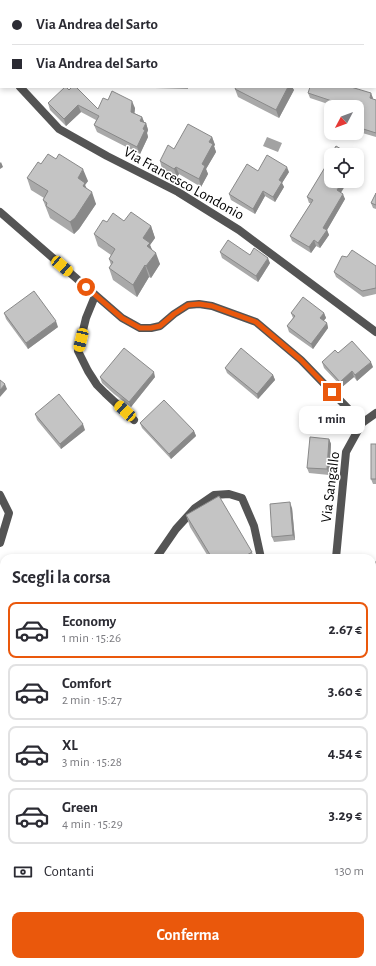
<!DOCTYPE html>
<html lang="it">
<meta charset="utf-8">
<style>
:root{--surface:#fff;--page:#f7f7f7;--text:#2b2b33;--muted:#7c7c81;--line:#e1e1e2;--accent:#ea580c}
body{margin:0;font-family:"Alegreya Sans",sans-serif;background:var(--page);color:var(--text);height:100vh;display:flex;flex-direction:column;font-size:15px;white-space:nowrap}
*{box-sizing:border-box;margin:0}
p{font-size:13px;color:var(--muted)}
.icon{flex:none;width:22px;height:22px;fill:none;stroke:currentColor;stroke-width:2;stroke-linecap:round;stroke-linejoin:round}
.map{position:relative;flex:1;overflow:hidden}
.drawer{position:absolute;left:0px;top:554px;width:376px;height:412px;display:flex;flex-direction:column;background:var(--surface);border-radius:12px 12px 0 0;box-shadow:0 2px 6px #0003}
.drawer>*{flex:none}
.banner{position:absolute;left:0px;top:0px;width:376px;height:88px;box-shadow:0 2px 6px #0003;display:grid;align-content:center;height:88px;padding:0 12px;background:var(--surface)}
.needle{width:26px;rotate:229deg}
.buttons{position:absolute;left:324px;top:100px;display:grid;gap:8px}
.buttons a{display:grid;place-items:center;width:40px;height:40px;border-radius:8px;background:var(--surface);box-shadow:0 2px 6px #0003;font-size:20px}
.end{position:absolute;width:18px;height:18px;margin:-9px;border:5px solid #ea580c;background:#fff;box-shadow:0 0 0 2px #fff}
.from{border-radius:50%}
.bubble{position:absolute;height:28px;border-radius:8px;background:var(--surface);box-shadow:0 2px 6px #0003;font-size:13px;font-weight:700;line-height:28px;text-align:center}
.car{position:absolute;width:12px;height:24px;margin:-12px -6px;border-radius:5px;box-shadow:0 0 3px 1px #0007;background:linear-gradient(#f5c518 24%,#345 0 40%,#f5c518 0 76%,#345 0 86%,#f5c518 0)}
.banner b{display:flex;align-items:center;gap:14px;height:38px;font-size:15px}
.banner b+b{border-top:1px solid var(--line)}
.banner i{width:10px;height:10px;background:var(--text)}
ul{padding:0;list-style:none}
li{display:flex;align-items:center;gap:12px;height:56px;margin:0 8px 6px;padding:0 4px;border:2px solid var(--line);border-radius:8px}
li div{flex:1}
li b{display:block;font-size:15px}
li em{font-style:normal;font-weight:700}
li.on{border-color:var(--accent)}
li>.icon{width:36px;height:36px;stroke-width:1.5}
h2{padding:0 12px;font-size:18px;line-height:48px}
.pay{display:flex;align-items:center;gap:10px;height:44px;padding:0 12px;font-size:15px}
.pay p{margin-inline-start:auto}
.action{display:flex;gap:8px;margin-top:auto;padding:8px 12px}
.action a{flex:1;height:46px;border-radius:8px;background:var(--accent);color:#fff;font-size:16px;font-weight:700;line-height:46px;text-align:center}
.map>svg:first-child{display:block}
.water{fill:#a2a2a2}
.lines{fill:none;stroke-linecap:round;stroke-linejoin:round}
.minor{stroke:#545454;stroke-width:8}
.wall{fill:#a9a9a9}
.shaded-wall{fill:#898989}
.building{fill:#c4c4c4;stroke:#898989}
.route{stroke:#ea580c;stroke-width:5}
.labels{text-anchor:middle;stroke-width:3;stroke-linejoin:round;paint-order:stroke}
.street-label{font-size:15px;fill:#000;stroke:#fff}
</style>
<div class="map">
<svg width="376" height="966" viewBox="0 0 376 966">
<rect width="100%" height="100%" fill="#fff"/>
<path class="water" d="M267,137L282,143L278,152L263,146Z"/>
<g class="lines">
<g class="minor">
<path d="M167,0L170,1"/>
<path d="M375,56H376"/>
<path d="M0,64L1,66"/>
<path d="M20,87L59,129L107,156L178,192L239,230L376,332"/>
<path d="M0,212L122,318L140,328H151L160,326L174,314L188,305L199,304L212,306L256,322L301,360L362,423"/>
<path d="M95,296L86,318L78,351L88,371L97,385L105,393L134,420"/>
<path d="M0,495L9,513L0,543"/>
<path d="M156,558L176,529L195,508L214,495L229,494L242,498L254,526L261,558"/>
<path d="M336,558L346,452L362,423L376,413"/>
<path d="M0,748L4,746"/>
<path d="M372,937L376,951"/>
<path d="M155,962L156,966"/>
<path d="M236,962L237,966"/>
<path d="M89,966L92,962"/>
<path d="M305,966V962"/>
</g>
</g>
<g class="wall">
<path d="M262,0H376V25L375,24V1H262Z"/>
<path d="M154,87H188V89L155,88Z"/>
<path d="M236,87H292L294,90L279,118L238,97L235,89Z"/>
<path d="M355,87V88L373,98V99L376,100V137L359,132L357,127V107H331V105L310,98L308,93Z"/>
<path d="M69,90L98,109L108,100L135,108L134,113L142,117L144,122L146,123L148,130L147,133L148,137L140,154L97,132L94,125L96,120L81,112L66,126L50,110L48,103Z"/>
<path d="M212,137L215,145L214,146L216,152L206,169L208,174L201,187L179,174L177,177L162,169L160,161L174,149Z"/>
<path d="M336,146L341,193L345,199L327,230L329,235L320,248L316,246L311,253L292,241L290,236L311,203H309L307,197L327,165L326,163Z"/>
<path d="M258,171L289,172L282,183L284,187L275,202L265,196L255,214L231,200L229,194Z"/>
<path d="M27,178L88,181L85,185L87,189L96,204L79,229L74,234L50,218L43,200L44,198L31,190Z"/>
<path d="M376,193V209L373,208L371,203Z"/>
<path d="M124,221L151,226L155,238L150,245L152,250L160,264L151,278L149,277L137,297L113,280L109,268L111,265L109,259L111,255L98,246L94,234L107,222Z"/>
<path d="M220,252L250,255L270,263L258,282L222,258Z"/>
<path d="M347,257L376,266V294L363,297L336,277L334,272Z"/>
<path d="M4,313L58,327L28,349L6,319Z"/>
<path d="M291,313H324L326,318L323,321L327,323L328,328L313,349L289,332L287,326L293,318Z"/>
<path d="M338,353L373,367L357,381L354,377L342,387L324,368L322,362Z"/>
<path d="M225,368L273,375L275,380L258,399L227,373Z"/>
<path d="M100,377H155L131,407L114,394L102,383Z"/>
<path d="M35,414L85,430L61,449L37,420Z"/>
<path d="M140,423L194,431L196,436L171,459L142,428Z"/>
<path d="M329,439L331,444L329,475L309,473L307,468Z"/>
<path d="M376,444V484H373L371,479Z"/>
<path d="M292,508L295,540L274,542L272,537Z"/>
<path d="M186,515L252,552L254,558H209L190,527Z"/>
<rect x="372" y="562" width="4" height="33"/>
<rect x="372" y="706" width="4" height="38"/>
</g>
<g class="shaded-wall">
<path d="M288,87H292L294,90L279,118L276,110Z"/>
<path d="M371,93L373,98L371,104L370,98Z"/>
<path d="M132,101L135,108L134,119L131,112Z"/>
<path d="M78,105L81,112L66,126L64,119Z"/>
<path d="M142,117L145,124L140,121Z"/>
<path d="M146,123L148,130L147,133L148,137L140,154L137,147L143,129Z"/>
<path d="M212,137L215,145L214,146L216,152L206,169L208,174L201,187L199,179L202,164L209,142Z"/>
<path d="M1,162L3,167L0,169V163Z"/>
<path d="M176,167L179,174L177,177L174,169Z"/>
<path d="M287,167L289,172L282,183L284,187L275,202L273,197L279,180Z"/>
<path d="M83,169L88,181L85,185L89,195L78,178Z"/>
<path d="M343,181H348L339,196L337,190Z"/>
<path d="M263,191L265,196L255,214L253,209Z"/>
<path d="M92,192L96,204L79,229L74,234L70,222Z"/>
<path d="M343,194L345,199L327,230L329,235L320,248L318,243L323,228Z"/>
<path d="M151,226L155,238L150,245L154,254L151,258L143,238Z"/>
<path d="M314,240L316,246L311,253L309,247Z"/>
<path d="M156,253L160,264L151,278L146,266Z"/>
<path d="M268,258L270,263L258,282L256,276Z"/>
<path d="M145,265L149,277L137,297L133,285Z"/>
<path d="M324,313L326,318L322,323L320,318Z"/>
<path d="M56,321L58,327L28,349L26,343Z"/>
<path d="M327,323L328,328L313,349L311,344Z"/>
<path d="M371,362L373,367L357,381L355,375Z"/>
<path d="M352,371L354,377L342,387L340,382Z"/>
<path d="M154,372L155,377L131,407L129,402Z"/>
<path d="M273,375L275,380L258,399L257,394Z"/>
<path d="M5,384L7,389L0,397V390Z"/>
<path d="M83,424L85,430L61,449L60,444Z"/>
<path d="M194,431L196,436L171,459L169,454Z"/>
<path d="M329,439L331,444L329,475L327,469Z"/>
<path d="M290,502L292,508L295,540L293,535Z"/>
<path d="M372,619L375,628L372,687Z"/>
<path d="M4,678V693L0,696V681Z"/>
<path d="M4,791V806L0,809V794Z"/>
<path d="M4,879V894L0,897V882Z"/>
<rect x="290" y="962" width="4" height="4"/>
<path d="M367,962H371L372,966H367Z"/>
</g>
<g class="building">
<path d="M271,0H278V1Z"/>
<path d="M279,0H376V18H375V1H283Z"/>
<path d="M0,13L1,14V42L0,41Z"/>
<path d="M65,87H66L69,90L72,87H76L98,109L103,98L108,100L112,91L132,101L131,112L142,117L140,121L146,123L143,129L145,130L137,147L94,125L99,116L78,105L64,119L48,103Z"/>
<path d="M236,87H288L276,110L235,89Z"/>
<path d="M310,87H351L371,93L370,98L376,100V133L357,127L359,120H357V107H335L331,106L332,101L308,93Z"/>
<path d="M188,124L212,137L209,142L213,144L202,164L205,166L199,179L176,167L174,169L160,161L168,145L174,149Z"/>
<path d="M336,146L351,155H331V181H343L337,190L343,194L323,228L327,230L318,243L314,240L309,247L290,236L313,200L307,197L327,164L326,163Z"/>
<path d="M48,154L56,159L59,154L83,169L78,178L85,183L83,186L92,192L75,218L70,222L46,206L47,203L43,200L48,191L27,178L38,162L41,164Z"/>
<path d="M267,155L287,167L279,180L282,182L273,197L263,191L253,209L229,194L247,164L258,171Z"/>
<path d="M376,193V205L371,203Z"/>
<path d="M131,212L151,226L143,238L150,243L147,246L156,253L146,266L145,265L133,285L109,268L113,262L109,259L115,249L94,234L103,220L107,222L113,213L124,221Z"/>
<path d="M228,240L250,255L254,248L268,258L256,276L220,252Z"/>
<path d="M352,250L376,266V288L362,291L334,272L342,256L347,257Z"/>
<path d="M34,291L56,321L26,343L4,313Z"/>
<path d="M303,297L324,313L320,318L327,323L311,344L287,326L295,316L291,313Z"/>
<path d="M352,341L371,362L355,375L352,371L340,382L322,362L335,350L338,353Z"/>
<path d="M124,348L154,372L129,402L112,388L100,377Z"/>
<path d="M241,348L273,375L257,394L225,368Z"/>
<path d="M0,380L5,384L0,390Z"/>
<path d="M59,394L83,424L60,444L35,414Z"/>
<path d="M164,400L194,431L169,454L140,423Z"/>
<path d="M310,437L329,439L327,469L307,468Z"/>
<rect x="371" y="444" width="5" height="35"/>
<path d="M219,496L252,552L242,558H212L186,515Z"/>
<path d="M290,502L293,535L272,537L270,504Z"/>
<rect x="372" y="562" width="4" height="28"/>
<path d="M4,648V678L0,681V650Z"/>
<rect x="372" y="706" width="4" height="33"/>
<path d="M4,745V791L0,794V748Z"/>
<path d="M4,834V879L0,882V837Z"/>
<path d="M110,962H139L140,966H96Z"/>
<path d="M158,962H213L214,966H144Z"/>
<rect x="261" y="962" width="29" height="4"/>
<rect x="338" y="962" width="29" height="4"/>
</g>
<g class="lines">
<path class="route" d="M86,287L122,318L140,328H151L160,326L174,314L188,305L199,304L212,306L256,322L301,360L332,392"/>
</g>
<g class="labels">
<g class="street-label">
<text transform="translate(184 183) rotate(29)" y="5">Via Francesco Londonio</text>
<text transform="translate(330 487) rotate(-83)" y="5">Via Sangallo</text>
</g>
</g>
</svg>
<div class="buttons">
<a><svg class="needle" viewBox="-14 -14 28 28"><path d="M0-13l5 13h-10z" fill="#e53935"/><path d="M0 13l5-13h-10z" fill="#7c7c81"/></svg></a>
<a><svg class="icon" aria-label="locate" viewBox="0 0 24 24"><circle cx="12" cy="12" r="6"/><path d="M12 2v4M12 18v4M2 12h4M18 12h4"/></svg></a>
</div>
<i class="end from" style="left:86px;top:287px"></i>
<i class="end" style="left:332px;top:392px"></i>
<div class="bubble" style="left:299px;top:406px;width:66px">1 min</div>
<i class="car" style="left:62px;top:266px;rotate:131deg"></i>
<i class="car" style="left:81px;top:340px;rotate:193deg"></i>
<i class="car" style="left:125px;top:411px;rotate:312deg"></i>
<div class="banner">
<b><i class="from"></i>Via Andrea del Sarto</b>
<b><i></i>Via Andrea del Sarto</b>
</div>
<section class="drawer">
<h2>Scegli la corsa</h2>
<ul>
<li class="on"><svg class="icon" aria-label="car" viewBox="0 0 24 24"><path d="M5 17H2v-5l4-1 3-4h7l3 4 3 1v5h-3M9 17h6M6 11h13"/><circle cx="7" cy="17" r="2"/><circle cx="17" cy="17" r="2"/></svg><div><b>Economy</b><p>1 min · 15:26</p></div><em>2.67 €</em></li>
<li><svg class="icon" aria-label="car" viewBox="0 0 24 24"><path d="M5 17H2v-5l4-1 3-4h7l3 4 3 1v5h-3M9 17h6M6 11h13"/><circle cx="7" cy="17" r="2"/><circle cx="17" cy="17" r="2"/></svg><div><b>Comfort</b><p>2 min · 15:27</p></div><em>3.60 €</em></li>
<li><svg class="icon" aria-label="car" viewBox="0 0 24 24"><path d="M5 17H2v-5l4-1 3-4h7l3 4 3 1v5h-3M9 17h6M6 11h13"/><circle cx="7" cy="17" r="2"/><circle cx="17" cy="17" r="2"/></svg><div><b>XL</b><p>3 min · 15:28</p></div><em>4.54 €</em></li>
<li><svg class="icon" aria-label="car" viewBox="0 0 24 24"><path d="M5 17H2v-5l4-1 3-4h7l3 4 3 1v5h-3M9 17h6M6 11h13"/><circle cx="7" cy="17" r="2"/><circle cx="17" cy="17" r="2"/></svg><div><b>Green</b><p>4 min · 15:29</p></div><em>3.29 €</em></li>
</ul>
<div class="pay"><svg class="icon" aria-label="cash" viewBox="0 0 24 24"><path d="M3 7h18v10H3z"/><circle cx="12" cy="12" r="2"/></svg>Contanti<p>130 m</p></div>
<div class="action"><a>Conferma</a></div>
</section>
</div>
